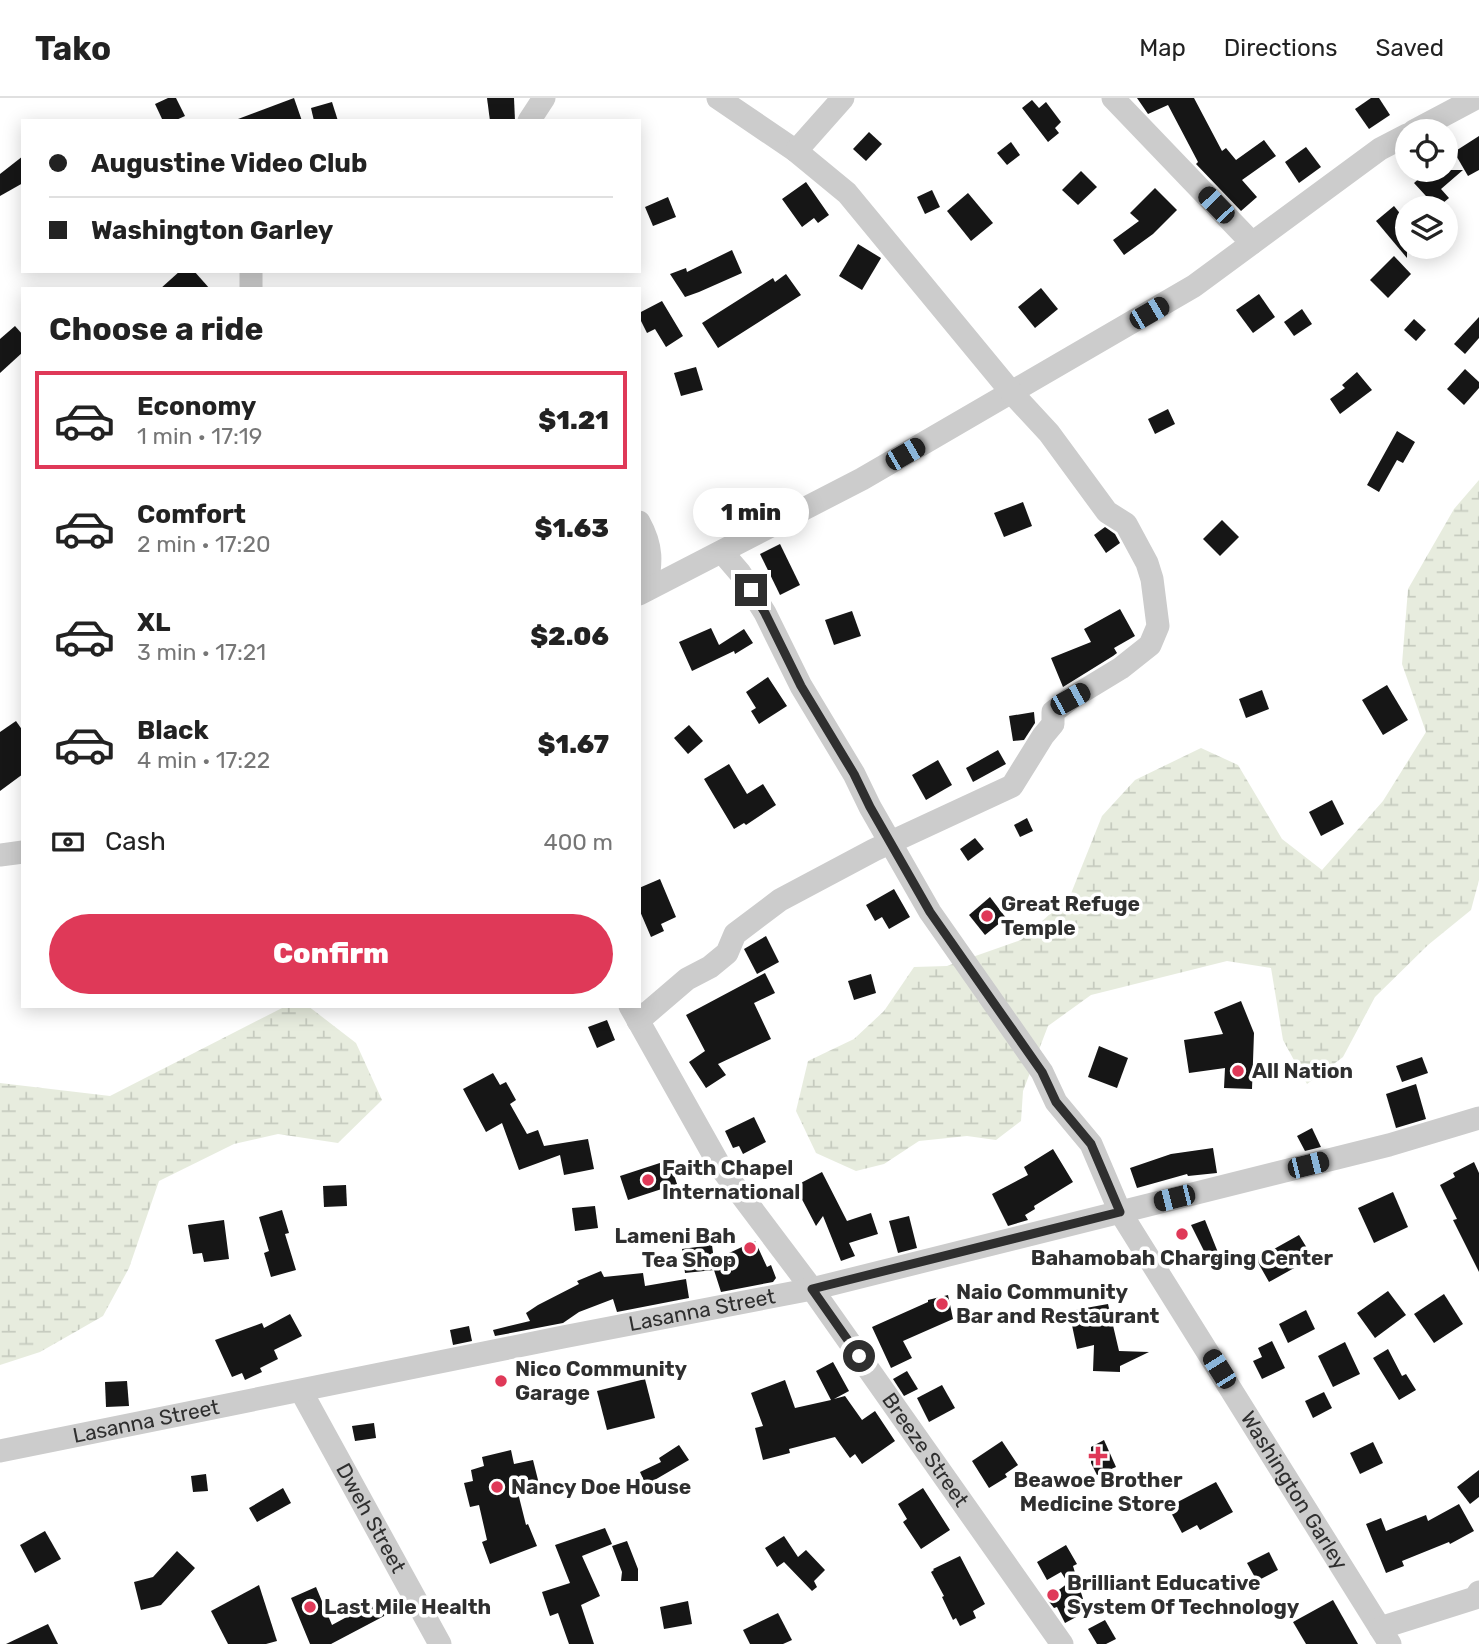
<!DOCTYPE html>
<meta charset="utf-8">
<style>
:root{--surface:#fff;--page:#f2f2f2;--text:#222;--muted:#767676;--line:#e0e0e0;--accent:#df3958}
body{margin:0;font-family:Rubik,sans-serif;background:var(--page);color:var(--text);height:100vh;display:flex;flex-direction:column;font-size:26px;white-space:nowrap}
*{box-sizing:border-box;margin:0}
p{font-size:23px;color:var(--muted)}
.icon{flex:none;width:38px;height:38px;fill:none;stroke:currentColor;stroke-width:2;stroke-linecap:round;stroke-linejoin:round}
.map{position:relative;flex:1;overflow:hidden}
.side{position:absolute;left:21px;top:189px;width:620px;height:721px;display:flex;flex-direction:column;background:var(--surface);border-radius:0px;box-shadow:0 4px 18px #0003}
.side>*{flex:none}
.guide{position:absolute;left:21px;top:21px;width:620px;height:154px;border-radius:0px;box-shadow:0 4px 18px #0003;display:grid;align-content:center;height:154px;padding:0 28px;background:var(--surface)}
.tools{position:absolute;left:1395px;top:21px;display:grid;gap:14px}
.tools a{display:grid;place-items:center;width:63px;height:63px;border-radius:50%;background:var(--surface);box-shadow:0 4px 18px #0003;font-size:35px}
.end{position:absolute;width:32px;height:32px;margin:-16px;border:9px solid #2f2f2f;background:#fff;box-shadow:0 0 0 4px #fff}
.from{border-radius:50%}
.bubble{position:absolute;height:49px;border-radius:24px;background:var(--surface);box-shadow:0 4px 18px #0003;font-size:23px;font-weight:800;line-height:49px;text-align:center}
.car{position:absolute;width:21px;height:42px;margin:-21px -10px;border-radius:9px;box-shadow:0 0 5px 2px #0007;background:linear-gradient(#222 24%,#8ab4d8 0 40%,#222 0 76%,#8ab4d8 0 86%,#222 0)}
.guide b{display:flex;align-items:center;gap:24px;height:66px;font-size:26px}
.guide b+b{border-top:2px solid var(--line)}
.guide i{width:18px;height:18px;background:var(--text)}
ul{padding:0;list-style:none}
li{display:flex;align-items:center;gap:21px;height:98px;margin:0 14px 10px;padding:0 14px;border:4px solid transparent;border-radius:0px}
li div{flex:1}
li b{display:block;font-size:26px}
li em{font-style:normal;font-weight:800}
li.on{border-color:var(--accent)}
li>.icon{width:63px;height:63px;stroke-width:1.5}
h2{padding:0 28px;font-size:32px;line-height:84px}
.pay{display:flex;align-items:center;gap:18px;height:77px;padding:0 28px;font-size:26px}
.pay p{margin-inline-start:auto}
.button{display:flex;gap:14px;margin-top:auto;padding:14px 28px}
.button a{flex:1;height:80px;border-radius:42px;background:var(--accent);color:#fff;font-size:28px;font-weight:800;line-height:80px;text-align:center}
header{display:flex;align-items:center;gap:42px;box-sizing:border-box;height:98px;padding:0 35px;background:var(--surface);border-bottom:2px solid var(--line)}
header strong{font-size:33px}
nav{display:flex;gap:38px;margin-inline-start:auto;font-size:24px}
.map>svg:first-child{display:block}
.wetland{fill:url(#wetland-marsh)}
.building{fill:#161616}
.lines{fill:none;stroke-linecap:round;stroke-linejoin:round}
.minor{stroke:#ccc;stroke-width:23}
.route{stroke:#2f2f2f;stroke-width:9}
.poi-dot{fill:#df3958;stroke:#fff;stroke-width:2.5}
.labels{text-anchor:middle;stroke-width:7;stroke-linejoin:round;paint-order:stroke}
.poi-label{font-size:21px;font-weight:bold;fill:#2f2f2f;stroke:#fff;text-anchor:start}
.street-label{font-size:21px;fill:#2f2f2f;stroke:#fff}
</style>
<header>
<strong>Tako</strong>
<nav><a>Map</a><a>Directions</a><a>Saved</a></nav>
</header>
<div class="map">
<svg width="1479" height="1546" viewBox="0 0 1479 1546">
<defs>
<pattern id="wetland-marsh" width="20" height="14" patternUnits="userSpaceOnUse" patternTransform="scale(1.75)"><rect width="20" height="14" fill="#e7ecde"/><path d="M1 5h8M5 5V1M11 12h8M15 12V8" fill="none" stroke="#c6cbbf"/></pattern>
</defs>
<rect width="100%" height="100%" fill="#fff"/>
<g class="wetland">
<path d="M1479,382V782L1471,812L1428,847L1375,899L1343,959L1307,986L1283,942L1271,870L1227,863L1091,897L1048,928L1023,993L1021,1023L996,1042L967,1038L919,1043L884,1066L856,1073L816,1055L796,1013L808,963L854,941L884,913L914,869L947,868L1021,842L1070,798L1102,718L1135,682L1201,650L1238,667L1282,741L1322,772L1383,703L1426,634L1402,566L1408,491L1454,411Z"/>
<path d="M286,908H308L356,945L382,1002L338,1045L278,1036L234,1046L159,1083L129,1170L103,1218L40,1254L0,1267V985L110,998Z"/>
</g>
<g class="building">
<path d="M168,0H176L185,18L174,23H163L155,6Z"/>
<path d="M294,0L302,23H238V21Z"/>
<path d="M487,0H514L515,23H490Z"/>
<path d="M1137,0H1194L1222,53L1226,50L1236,62L1264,42L1276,58L1242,82L1257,99L1241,113L1196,66L1198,64L1168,7L1148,16Z"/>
<path d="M1371,0H1379L1390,17L1369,31L1355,11Z"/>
<path d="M1032,2L1039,10L1046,4L1061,24L1055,30L1059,35L1048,44L1022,10Z"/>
<path d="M332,4L338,23H314L311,10Z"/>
<path d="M869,34L882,46L866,63L853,51Z"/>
<path d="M1479,38V72L1468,78L1454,54Z"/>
<path d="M1011,44L1020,57L1007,67L997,55Z"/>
<path d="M1306,49L1321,69L1299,85L1285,64Z"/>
<path d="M23,58V85L0,98V76Z"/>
<path d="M1429,72H1463L1441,91L1449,100L1437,110L1414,85Z"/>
<path d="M1081,73L1097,89L1078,107L1062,92Z"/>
<path d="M806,84L829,117L818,125L814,120L802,129L782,101Z"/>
<path d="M1155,90L1177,112L1153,136L1124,157L1113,142L1139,123L1130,115Z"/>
<path d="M932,92L940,109L925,116L917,99Z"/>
<path d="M968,95L993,125L971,143L947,113Z"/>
<path d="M668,99L676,119L653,128L645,109Z"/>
<path d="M1394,108L1407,124V160L1376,123Z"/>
<path d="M858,146L881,160L862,192L839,178Z"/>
<path d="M732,152L742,175L699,194L685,199L670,176L686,170L687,174Z"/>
<path d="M1394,158L1411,176L1388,200L1370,182Z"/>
<path d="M180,173H194L210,191H160Z"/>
<path d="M786,176L801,197L718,250L702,225L773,180L775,184Z"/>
<path d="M1041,190L1058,211L1035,230L1018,209Z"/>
<path d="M1259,196L1275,219L1253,235L1236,212Z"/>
<path d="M662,203L683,238L666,249L655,231L647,235L639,219V215Z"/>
<path d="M1302,211L1312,226L1294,238L1284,224Z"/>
<path d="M1479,219V240L1465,256L1454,246Z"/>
<path d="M1414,221L1426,232L1416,243L1404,232Z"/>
<path d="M15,228L23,237V254L0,275V241Z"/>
<path d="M696,269L703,292L681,298L674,275Z"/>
<path d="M1465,271L1479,284V290L1464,307L1447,291Z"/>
<path d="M1357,274L1372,292L1340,316L1330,301L1345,290L1342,287Z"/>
<path d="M1168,311L1175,326L1155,336L1148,321Z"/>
<path d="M1397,333L1415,344L1403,365L1397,362L1379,394L1367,387Z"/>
<path d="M1023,404L1032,428L1004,439L994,415Z"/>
<path d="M1222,422L1239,439L1220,458L1203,441Z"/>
<path d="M1105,429L1115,436L1120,445L1106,455L1094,437Z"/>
<path d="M780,446L800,487L780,497L760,456Z"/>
<path d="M1120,511L1135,538L1114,550L1117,555L1113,558L1063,589L1051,560L1091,544L1084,531Z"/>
<path d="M852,513L861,538L834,547L825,522Z"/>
<path d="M711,530L719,547L744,531L753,545L735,556L734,553L692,573L679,544Z"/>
<path d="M768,579L787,608L759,626L751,613L756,610L746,594Z"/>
<path d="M1387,587L1408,622L1383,637L1362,602Z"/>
<path d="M1262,592L1269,611L1246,620L1239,601Z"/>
<path d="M1034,614L1035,625L1024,642L1013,643L1009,618Z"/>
<path d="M16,623L23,633V676L0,693V634Z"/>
<path d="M689,627L703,643L688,656L674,640Z"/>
<path d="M998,652L1006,666L973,684L966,670Z"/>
<path d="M938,662L952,687L926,702L912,677Z"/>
<path d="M729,666L747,696L763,686L776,707L746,727L744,725L734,731L704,681Z"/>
<path d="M1332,702L1344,726L1321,738L1309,714Z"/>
<path d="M1027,720L1033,733L1020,739L1014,727Z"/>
<path d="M975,740L984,751L968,763L960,751Z"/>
<path d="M660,781L676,819L661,826L664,833L651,839L639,811V790Z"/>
<path d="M894,791L910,819L889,831L882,819L875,823L866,807Z"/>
<path d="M990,799L1006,820L985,837L969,817Z"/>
<path d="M766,838L779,864L757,876L744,851Z"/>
<path d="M765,875L775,895L754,905L771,941L718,966L726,977L706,990L689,964L705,953L686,917Z"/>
<path d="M871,876L876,895L854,902L848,883Z"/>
<path d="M1241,903L1254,935L1252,991L1224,990L1225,970L1189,975L1184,942L1223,936L1214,914Z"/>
<path d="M607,922L615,942L597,950L588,929Z"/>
<path d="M1099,948L1128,960L1117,990L1088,979Z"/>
<path d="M1422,959L1428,975L1402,984L1396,968Z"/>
<path d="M493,975L500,987L506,984L516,1002L510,1006L527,1036L538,1032L544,1048L588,1041L594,1071L564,1077L560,1057L519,1072L502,1025L486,1034L463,991Z"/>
<path d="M1416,986L1426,1021L1396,1030L1386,996Z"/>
<path d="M754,1019L766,1044L743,1056L739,1048L733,1050L725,1033Z"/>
<path d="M1312,1030L1321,1049L1305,1053L1297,1038Z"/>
<path d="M1213,1050L1217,1075L1188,1078L1187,1076L1137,1090L1130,1070L1171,1056Z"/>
<path d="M1053,1051L1073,1084L1034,1108L1035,1111L1025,1117L1028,1122L1008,1128L992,1096L1028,1077L1024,1069Z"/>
<path d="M669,1062L677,1086L628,1102L620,1078Z"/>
<path d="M1474,1064L1479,1075V1174L1453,1122L1457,1121L1440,1087L1455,1079L1453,1075Z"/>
<path d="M822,1074L847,1123L871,1115L878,1136L849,1145L855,1158L841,1163L823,1118L816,1128L795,1088Z"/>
<path d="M346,1087L347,1108L324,1109L323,1088Z"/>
<path d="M1393,1094L1408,1129L1374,1145L1358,1110Z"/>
<path d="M595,1108L598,1130L575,1133L572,1110Z"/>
<path d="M282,1112L289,1135L285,1136L296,1172L271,1179L264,1155L269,1153L259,1119Z"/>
<path d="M909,1118L917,1150L898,1155L889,1123Z"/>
<path d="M224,1122L229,1161L204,1164L202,1155L193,1156L188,1127Z"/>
<path d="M1205,1122L1223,1167L1213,1171L1191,1127Z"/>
<path d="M1299,1137L1310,1155L1302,1159L1305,1164L1269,1184L1256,1161Z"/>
<path d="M755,1143L767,1169L771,1167L776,1180L773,1184L721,1194L714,1172L685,1175L682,1151L712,1147L714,1162Z"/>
<path d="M601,1173L604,1179L643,1175L645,1188L686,1181L689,1200L617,1214L613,1201L579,1214L563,1225L495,1238L493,1232L530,1223L526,1215L538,1207L579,1186L577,1183Z"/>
<path d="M1388,1193L1406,1217L1375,1240L1357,1215Z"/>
<path d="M1444,1196L1463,1226L1434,1245L1414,1216Z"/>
<path d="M948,1197L953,1221L903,1243L912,1260L891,1270L872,1229L928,1204V1202Z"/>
<path d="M1108,1206L1119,1253L1149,1254L1120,1268V1274L1093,1273L1094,1247L1077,1251L1069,1213Z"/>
<path d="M1306,1212L1315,1231L1288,1245L1279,1226Z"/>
<path d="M290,1216L302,1238L274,1252L278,1261L260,1270L262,1274L245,1282L242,1275L232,1279L215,1242L262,1225L264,1230Z"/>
<path d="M469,1228L472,1243L453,1247L450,1232Z"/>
<path d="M1272,1243L1285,1270L1262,1281L1253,1263L1262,1259L1258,1250Z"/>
<path d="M1345,1244L1360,1276L1333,1289L1318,1258Z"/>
<path d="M1388,1251L1402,1278L1406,1276L1416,1292L1399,1302L1373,1260Z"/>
<path d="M833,1264L849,1293L834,1301L845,1298L862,1322L875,1313L895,1343L862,1366L855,1356L850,1360L835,1339L789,1351L790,1355L763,1362L755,1330L763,1328L751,1295L785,1282L795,1310L831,1302L816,1273Z"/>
<path d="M907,1273L918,1291L904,1298L893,1281Z"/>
<path d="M645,1281L655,1320L607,1332L597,1293Z"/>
<path d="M127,1283L129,1308L106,1309L105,1284Z"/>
<path d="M942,1287L955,1310L929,1324L917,1300Z"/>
<path d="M1324,1294L1332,1310L1313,1320L1305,1303Z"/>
<path d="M374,1325L376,1340L355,1343L352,1328Z"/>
<path d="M1104,1342L1116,1369L1097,1377L1091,1365V1349Z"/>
<path d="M1002,1343L1018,1367L1005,1376L1007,1379L989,1390L972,1363Z"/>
<path d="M1373,1344L1383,1365L1360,1376L1350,1355Z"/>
<path d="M679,1347L689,1362L646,1387L640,1374L661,1364L659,1360Z"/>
<path d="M511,1352L514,1366L533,1362L539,1386L517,1391L526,1427L528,1426L537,1448L490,1466L482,1444L487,1442L479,1407L470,1409L464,1385L473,1383L471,1372L484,1368L482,1359Z"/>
<path d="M1479,1372V1399L1470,1406L1457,1389Z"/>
<path d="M206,1376L208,1393L193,1394L191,1378Z"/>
<path d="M1216,1384L1233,1414L1200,1432L1197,1427L1182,1435L1168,1409Z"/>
<path d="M283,1390L291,1405L257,1424L249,1410Z"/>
<path d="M923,1390L950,1432L921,1451L903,1424L907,1421L898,1406Z"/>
<path d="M1459,1406L1474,1433L1450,1446L1449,1444L1402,1463L1404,1468L1386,1475L1366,1426L1381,1420L1386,1433L1426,1417L1428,1423Z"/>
<path d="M605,1430L612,1446L582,1458L600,1498L581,1507L594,1546H569L558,1515L550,1518L542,1494L570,1485L555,1447Z"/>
<path d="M45,1433L61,1461L35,1475L20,1447Z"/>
<path d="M784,1438L798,1459L806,1452L825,1472L814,1483L817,1489L812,1493L784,1464L777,1469L765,1450Z"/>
<path d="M627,1443L638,1471V1483H621L622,1474L612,1448Z"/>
<path d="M1066,1447L1077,1466L1073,1468L1083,1501L1071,1505L1078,1518L1065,1525L1057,1509L1054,1510L1047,1501L1068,1485L1061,1474L1047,1482L1037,1464Z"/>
<path d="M177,1453L195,1470L161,1507L141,1512L134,1484L153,1479Z"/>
<path d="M1269,1454L1278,1472L1257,1483L1247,1465Z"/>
<path d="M960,1458L985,1506L973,1513L976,1520L960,1528L956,1520L953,1522L942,1499L944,1498L931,1474L934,1472L933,1471Z"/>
<path d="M259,1487L277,1543L266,1546H228L211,1513Z"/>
<path d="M316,1489L332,1527L378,1502L386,1517L331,1546H310L291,1500Z"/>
<path d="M1333,1502L1358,1546H1306L1293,1524Z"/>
<path d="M688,1503L692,1526L664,1531L660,1509Z"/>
<path d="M778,1515L792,1542L783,1546H750L743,1532Z"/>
<path d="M1105,1522L1116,1541L1106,1546H1097L1088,1531Z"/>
<path d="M48,1526L58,1546H6Z"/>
</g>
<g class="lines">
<g class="minor">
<path d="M718,0L796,53"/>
<path d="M1113,0L1252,145"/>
<path d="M529,23L544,0"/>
<path d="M1414,33L1476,0"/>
<path d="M251,191V173"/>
<path d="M639,424C653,449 651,464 647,491"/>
<path id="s1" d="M722,454L740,475L765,515L801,588L854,676L870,709L930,814L1042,974L1056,1004L1091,1046L1120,1114L1390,1546"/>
<path d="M639,496L862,381L1194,188L1380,51L1407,37"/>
<path d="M0,757L23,754"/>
<path id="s2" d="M630,908L721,1070L812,1191L1062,1546"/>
<path d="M638,923L687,881L710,869L727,855L735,836L780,802L874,752L1012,688L1043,638L1053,626V614L1070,601L1121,570L1150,547L1158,528L1152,481L1147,465L1126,426L1107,414L1049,335L1012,295L847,95L796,53L843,0"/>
<path id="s3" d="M301,1293L440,1546"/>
<path id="s4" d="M0,1353L563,1239L812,1191L1389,1047L1479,1020"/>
<path d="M1380,1530L1475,1500L1479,1494"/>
</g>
</g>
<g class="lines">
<path class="route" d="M751,492L765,515L801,588L854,676L870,709L930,814L1042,974L1056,1004L1091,1046L1120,1114L812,1191L859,1258"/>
</g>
<g class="poi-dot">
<circle cx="987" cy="818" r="7"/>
<circle cx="1238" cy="973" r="7"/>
<circle cx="648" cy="1082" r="7"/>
<circle cx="1182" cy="1136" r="7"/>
<circle cx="750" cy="1150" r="7"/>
<circle cx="942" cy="1206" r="7"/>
<circle cx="501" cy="1283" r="7"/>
<path d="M1094.5 1347.5h7v7h7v7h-7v7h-7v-7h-7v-7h7z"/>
<circle cx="497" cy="1389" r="7"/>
<circle cx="1053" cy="1497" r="7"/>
<circle cx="310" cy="1509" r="7"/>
</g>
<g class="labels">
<g class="poi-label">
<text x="1001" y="813">Great Refuge<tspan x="1001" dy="24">Temple</tspan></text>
<text x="1252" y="980">All Nation</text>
<text x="662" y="1077">Faith Chapel<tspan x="662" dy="24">International</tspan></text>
<text x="736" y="1145" text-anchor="end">Lameni Bah<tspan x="736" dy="24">Tea Shop</tspan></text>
<text x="1182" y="1167" text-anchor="middle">Bahamobah Charging Center</text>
<text x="956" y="1201">Naio Community<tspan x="956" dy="24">Bar and Restaurant</tspan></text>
<text x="515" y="1278">Nico Community<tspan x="515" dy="24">Garage</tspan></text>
<text x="1098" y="1389" text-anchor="middle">Beawoe Brother<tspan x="1098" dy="24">Medicine Store</tspan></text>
<text x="511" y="1396">Nancy Doe House</text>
<text x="1067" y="1492">Brilliant Educative<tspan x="1067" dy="24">System Of Technology</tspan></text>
<text x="324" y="1516">Last Mile Health</text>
</g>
<g class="street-label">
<text dy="7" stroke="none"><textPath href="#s4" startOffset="716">Lasanna Street</textPath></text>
<text dy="7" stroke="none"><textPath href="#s4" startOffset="149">Lasanna Street</textPath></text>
<text dy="7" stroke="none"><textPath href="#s2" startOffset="534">Breeze Street</textPath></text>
<text dy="7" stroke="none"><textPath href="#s1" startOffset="1102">Washington Garley</textPath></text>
<text dy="7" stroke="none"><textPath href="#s3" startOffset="145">Dweh Street</textPath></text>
</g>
</g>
</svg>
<div class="tools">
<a><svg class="icon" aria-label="locate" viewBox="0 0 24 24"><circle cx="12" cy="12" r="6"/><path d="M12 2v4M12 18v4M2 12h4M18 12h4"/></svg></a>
<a><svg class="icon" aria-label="layers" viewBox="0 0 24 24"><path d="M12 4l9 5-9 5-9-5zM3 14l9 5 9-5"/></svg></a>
</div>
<i class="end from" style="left:859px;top:1258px"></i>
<i class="end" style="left:751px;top:492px"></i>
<div class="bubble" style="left:693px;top:390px;width:116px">1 min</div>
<i class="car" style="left:1216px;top:107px;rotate:316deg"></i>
<i class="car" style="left:1149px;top:215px;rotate:60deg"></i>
<i class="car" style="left:905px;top:356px;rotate:60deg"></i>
<i class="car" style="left:1070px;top:601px;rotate:61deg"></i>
<i class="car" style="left:1308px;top:1067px;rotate:76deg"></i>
<i class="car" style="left:1174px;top:1100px;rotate:256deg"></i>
<i class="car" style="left:1219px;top:1271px;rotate:328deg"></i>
<div class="guide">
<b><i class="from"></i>Augustine Video Club</b>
<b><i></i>Washington Garley</b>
</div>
<section class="side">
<h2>Choose a ride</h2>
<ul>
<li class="on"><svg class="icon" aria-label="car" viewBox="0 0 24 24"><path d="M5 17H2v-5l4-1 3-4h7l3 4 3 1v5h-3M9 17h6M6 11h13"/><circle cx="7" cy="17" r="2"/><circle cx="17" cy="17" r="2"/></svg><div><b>Economy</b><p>1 min · 17:19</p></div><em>$1.21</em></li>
<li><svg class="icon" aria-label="car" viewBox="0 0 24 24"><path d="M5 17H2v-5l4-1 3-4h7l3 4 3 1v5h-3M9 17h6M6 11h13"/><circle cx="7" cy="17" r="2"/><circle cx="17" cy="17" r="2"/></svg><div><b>Comfort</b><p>2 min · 17:20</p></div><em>$1.63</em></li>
<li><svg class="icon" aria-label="car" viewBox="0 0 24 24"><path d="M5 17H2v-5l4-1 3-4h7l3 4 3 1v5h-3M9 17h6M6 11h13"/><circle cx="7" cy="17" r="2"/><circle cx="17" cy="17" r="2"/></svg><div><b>XL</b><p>3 min · 17:21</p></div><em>$2.06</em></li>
<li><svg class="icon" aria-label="car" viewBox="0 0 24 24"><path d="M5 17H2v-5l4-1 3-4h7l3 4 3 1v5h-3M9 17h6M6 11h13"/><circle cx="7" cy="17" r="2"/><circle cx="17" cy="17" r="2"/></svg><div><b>Black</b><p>4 min · 17:22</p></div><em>$1.67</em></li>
</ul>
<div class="pay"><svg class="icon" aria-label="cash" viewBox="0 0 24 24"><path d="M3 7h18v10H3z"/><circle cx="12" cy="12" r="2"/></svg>Cash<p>400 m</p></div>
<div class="button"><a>Confirm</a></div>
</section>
</div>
